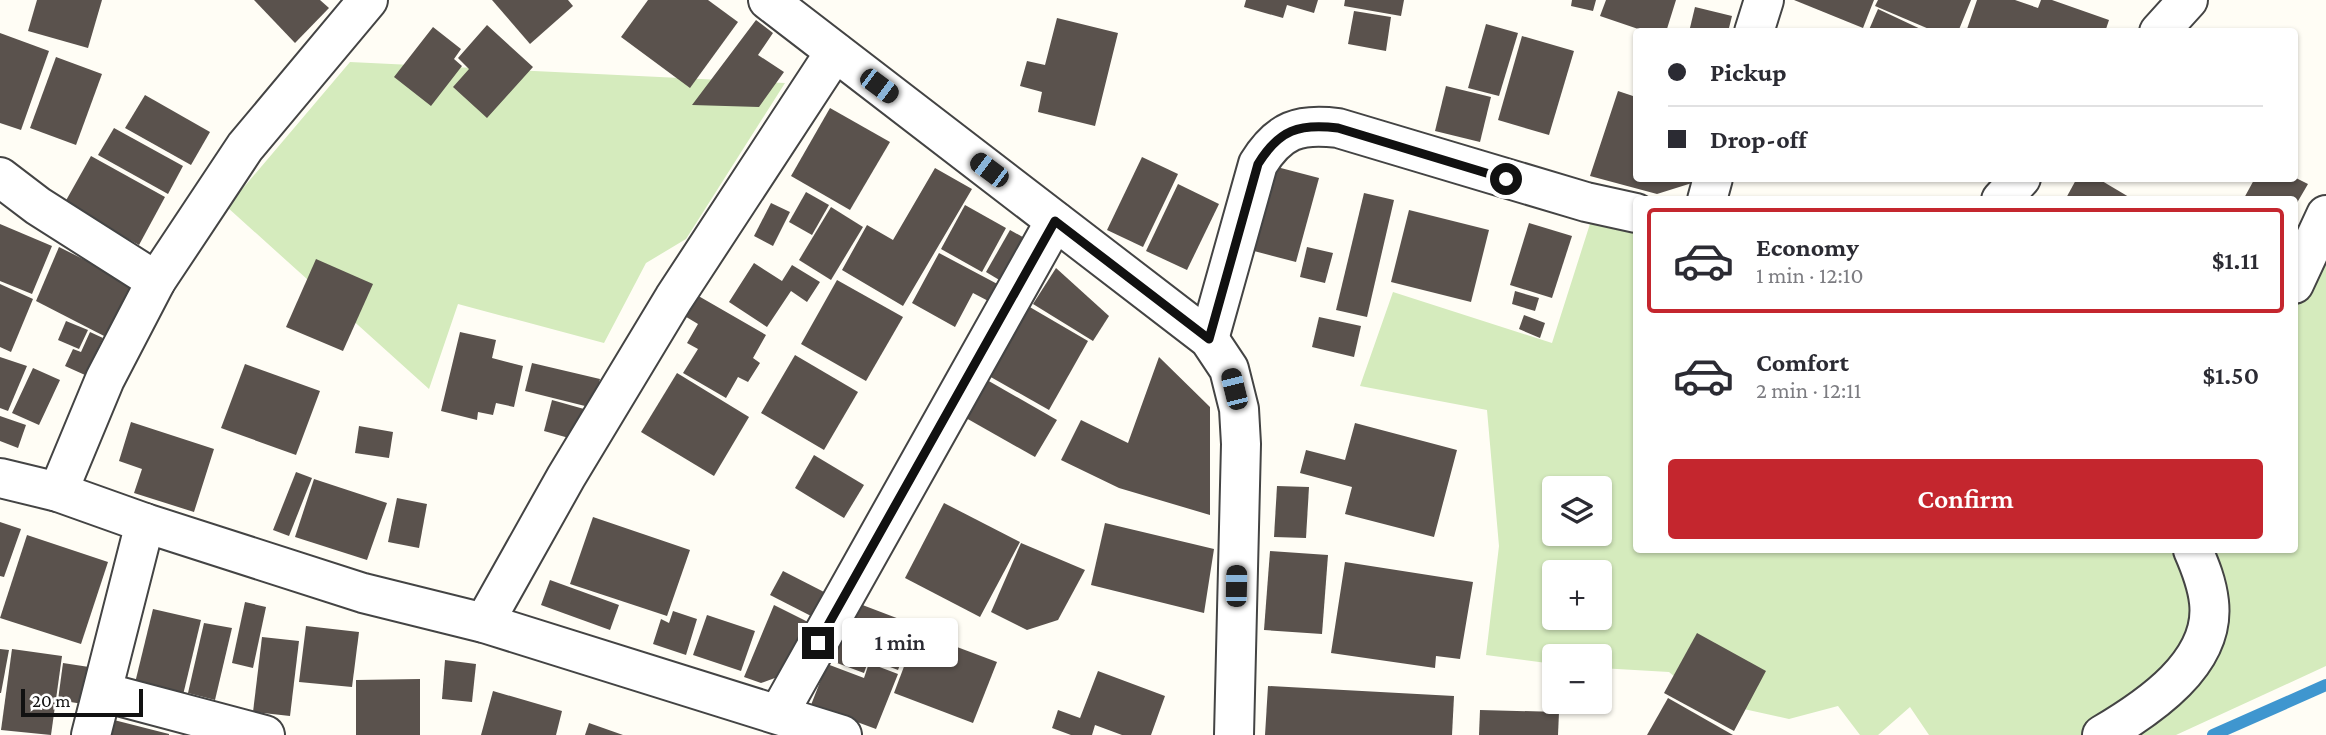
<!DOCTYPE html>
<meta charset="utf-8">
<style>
:root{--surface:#fff;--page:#f2f2f3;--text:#2b2b33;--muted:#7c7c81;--line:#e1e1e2;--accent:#c4262e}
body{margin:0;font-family:"Crimson Pro",serif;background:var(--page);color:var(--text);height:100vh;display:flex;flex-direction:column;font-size:26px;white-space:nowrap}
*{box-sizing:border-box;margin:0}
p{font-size:23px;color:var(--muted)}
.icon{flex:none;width:38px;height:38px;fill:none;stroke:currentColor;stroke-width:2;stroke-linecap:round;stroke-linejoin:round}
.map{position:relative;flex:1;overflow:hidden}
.sheet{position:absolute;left:1633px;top:196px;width:665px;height:357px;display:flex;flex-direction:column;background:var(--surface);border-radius:7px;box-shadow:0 2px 5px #0004}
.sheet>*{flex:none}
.hud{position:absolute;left:1633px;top:28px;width:665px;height:154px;border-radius:7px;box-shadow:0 2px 5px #0004;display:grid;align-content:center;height:154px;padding:0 35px;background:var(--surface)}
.controls{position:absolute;left:1542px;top:476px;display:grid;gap:14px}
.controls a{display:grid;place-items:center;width:70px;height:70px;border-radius:7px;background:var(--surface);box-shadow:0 2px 5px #0004;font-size:35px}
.scale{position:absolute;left:21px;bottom:18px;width:122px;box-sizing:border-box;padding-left:7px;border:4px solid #111;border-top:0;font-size:19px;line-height:24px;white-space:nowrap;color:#111;-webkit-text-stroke:5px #fff;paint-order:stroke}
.end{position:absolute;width:32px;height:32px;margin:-16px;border:9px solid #111;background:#fff;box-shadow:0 0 0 4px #fff}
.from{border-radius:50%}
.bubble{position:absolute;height:49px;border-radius:7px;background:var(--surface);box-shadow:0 2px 5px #0004;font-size:23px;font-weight:600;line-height:49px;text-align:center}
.car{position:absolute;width:21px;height:42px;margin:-21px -10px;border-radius:9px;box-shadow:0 0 5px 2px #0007;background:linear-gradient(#222 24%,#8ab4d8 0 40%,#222 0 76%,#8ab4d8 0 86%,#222 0)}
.hud b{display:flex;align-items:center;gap:24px;height:66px;font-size:26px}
.hud b+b{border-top:2px solid var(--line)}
.hud i{width:18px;height:18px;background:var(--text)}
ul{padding:12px 0 0;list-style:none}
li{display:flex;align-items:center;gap:21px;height:105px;margin:0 14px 10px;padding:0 21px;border:4px solid transparent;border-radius:7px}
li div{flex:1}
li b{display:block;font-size:26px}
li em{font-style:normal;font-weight:600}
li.active{border-color:var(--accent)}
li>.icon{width:63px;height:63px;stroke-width:1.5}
.action{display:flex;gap:14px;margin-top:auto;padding:14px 35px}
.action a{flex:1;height:80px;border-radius:7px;background:var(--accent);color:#fff;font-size:28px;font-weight:600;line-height:80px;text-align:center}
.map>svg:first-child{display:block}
.green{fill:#d5ebbd;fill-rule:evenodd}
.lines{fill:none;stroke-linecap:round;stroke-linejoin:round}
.stream{stroke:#3f96cf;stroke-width:12}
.building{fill:#5a524d}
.minor-casing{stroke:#444;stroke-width:42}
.minor{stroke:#fff;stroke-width:38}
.route{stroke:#111;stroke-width:9}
</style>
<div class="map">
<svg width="2326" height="735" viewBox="0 0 2326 735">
<rect width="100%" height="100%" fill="#fffdf5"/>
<g class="green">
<path d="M350,62L785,83L686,239L646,263L604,343L458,304L429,389L227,207Z"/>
<path d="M1596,205L1636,212V550H2294V292L2326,227V666L2176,735H1929L1910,707L1878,735H1860L1838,706L1789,719L1703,700L1669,672L1600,668V656H1554V664L1486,655L1499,546L1487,410L1360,386L1393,292L1552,343ZM1554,488H1600V534H1554ZM1554,572H1600V618H1554Z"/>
</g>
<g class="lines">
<path class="stream" d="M2213,735L2326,685"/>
</g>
<g class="building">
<path d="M37,0H102L88,48L28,31Z"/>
<path d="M254,0H320L329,8L295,43Z"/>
<path d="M492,0H568L573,6L530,44Z"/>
<path d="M648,0H708L738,22L690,88L621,37Z"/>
<path d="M1246,0H1318L1314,13L1287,5L1283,18L1244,7Z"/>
<path d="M1345,0H1404L1401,16L1344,6Z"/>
<path d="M1572,0H1596L1593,11L1571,6Z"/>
<path d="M1606,0H1676L1666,32H1647L1600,16Z"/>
<path d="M1794,0H1874L1863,28Z"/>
<path d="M1878,0H1971L1958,32H1936L1875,6Z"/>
<path d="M1977,0H2015L2038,8L2041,0H2052L2109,20L2105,32H2064L2055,29L2054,32H1966Z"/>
<path d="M1695,7L1732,16L1728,32H1689Z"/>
<path d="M1878,9L1927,32H1868Z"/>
<path d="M1354,11L1391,17L1386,51L1348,44Z"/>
<path d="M1057,18L1118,33L1095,126L1038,112L1042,92L1020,86L1027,61L1045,65Z"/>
<path d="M756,20L773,33L758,55L784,72L759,107L692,105Z"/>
<path d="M1486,24L1518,33L1499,96L1468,88Z"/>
<path d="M487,25L533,67L487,118L453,87L469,69L458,58Z"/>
<path d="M433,27L461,49L454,59L462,66L431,106L394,77Z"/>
<path d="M0,33L49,51L21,130L0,123Z"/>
<path d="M1522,36L1574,51L1549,135L1498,120Z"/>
<path d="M56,57L102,74L76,145L30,128Z"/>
<path d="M1446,86L1491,97L1480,142L1435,131Z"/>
<path d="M1618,91L1636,97V178H1693L1692,183L1657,194L1590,176Z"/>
<path d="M145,95L210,132L191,165L125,128Z"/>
<path d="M830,108L890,142L850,210L791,176Z"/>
<path d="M114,128L183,166L168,194L98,155Z"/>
<path d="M91,156L165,197L139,245L64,204Z"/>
<path d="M1142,157L1178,174L1143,247L1107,230Z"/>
<path d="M1277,167L1319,178L1296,262L1254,251Z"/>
<path d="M935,168L972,189L903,306L842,270L867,225L893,240Z"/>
<path d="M2294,177L2308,184L2294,208V200H2243L2255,178H2294Z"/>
<path d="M2077,178H2097L2134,200H2065Z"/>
<path d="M1178,184L1219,204L1187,270L1146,251Z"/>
<path d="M806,192L829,205L812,235L789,222Z"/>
<path d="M1364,193L1394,200L1367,317L1336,310Z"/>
<path d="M771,203L790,212L773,246L754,236Z"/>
<path d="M965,205L1006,228L982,272L941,249Z"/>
<path d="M831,207L863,227L831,280L799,260Z"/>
<path d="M1409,210L1489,230L1471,302L1391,282Z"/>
<path d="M1529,223L1572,236L1552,298L1510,285Z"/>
<path d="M0,224L52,246L32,294L0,281Z"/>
<path d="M1010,230L1030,241L1006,284L986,272Z"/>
<path d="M59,247L133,284L106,337L36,301Z"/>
<path d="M1307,247L1333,253L1325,283L1300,277Z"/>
<path d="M939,253L1003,287L994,304L973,293L955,327L912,303Z"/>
<path d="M316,259L373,284L343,351L286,327Z"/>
<path d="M754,263L782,281L792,265L820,282L807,302L791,291L767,327L729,302Z"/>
<path d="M1056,268L1109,316L1093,341L1033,304Z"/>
<path d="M837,280L903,317L866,381L801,344Z"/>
<path d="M0,284L33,299L11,352L0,347Z"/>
<path d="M1515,291L1539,298L1535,311L1512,304Z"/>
<path d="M695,294L766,335L753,358L760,363L748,382L738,377L726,398L683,373L698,349L687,343L698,324L683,315Z"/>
<path d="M1028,306L1088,341L1049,410L989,376Z"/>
<path d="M1524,315L1545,323L1540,338L1519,329Z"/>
<path d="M1319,317L1361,326L1354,357L1312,347Z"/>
<path d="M66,321L88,330L79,349L58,340Z"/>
<path d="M90,332L103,338L85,375L65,366L73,349L81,352Z"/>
<path d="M460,332L496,340L492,358L523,366L514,407L496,403L493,415L478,412L477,420L441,411Z"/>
<path d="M795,355L858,392L824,450L761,413Z"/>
<path d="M0,357L27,366L8,411L0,408Z"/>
<path d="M1159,357L1210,407V515L1119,488L1061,460L1081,420L1128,443Z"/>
<path d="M532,363L600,379L593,408L525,391Z"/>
<path d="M245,364L320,391L296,455L221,428Z"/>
<path d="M33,368L60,380L39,425L12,413Z"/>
<path d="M677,373L749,417L714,476L641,432Z"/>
<path d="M987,380L1057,420L1035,457L966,418Z"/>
<path d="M552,400L584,409L576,440L544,431Z"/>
<path d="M0,416L26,425L18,448L0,441Z"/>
<path d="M131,422L214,449L194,512L134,493L142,469L119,461Z"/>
<path d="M1355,423L1457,450L1434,537L1345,514L1352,487L1300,473L1306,450L1345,460Z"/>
<path d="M359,426L393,432L389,458L355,453Z"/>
<path d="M814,455L864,485L844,518L795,488Z"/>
<path d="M296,472L312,478L289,536L273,530Z"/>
<path d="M314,479L387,503L367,560L295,537Z"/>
<path d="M1277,486L1309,487L1306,538L1274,537Z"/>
<path d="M397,498L427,504L419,548L388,542Z"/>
<path d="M944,503L1020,542L980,617L905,578Z"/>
<path d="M593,517L690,550L667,616L570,584Z"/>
<path d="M0,522L21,529L4,577L0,576Z"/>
<path d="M1105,523L1214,549L1204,613L1091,585Z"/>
<path d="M27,535L108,562L81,644L0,618Z"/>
<path d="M1021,543L1085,570L1058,620L1027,630L991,612Z"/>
<path d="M1270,551L1328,555L1322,634L1264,630Z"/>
<path d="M1345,562L1473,582L1460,659L1436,656L1435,668L1331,653Z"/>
<path d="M783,571L826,593L813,617L770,595Z"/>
<path d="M550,580L619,605L610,630L541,605Z"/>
<path d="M852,601L915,625L898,670L869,659L864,673L829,660Z"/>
<path d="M245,602L266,607L253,668L232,663Z"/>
<path d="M774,605L810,623L783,675L761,683L744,677Z"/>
<path d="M153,609L201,620L183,695L135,683Z"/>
<path d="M673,611L697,619L686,655L653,644L661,619L669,623Z"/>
<path d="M707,615L755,631L741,671L693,655Z"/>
<path d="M204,623L232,628L215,700L188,693Z"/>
<path d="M306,626L359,632L352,687L299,682Z"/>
<path d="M917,632L997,662L973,723L894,693Z"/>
<path d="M1697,633L1766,671L1734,731L1664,693Z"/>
<path d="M262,637L299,641L290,716L253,712Z"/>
<path d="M0,649L9,650L1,693H0Z"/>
<path d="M12,649L62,656L51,735L1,730Z"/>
<path d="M445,660L476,664L472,702L442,699Z"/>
<path d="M63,663L89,667L83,704L58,700Z"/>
<path d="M869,663L898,674L876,729L811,705L827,664L864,678Z"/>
<path d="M1098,671L1165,696L1151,735H1122L1095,725L1092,735H1071L1052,728L1058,710L1080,718Z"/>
<path d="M420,679V735H356V680Z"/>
<path d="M1268,686L1454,696L1452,735H1265Z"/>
<path d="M493,691L562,711L556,735H481Z"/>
<path d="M1668,698L1733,735H1647Z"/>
<path d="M1480,710L1559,712L1558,735H1479Z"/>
<path d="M110,719L169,734V735H106Z"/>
<path d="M589,723L623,735H585Z"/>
</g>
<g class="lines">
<g class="minor-casing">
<g id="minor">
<path d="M768,0L1209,339L1229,369L1239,409L1241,444L1234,735"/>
<path d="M1754,32L1764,0"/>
<path d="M2159,32L2188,0"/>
<path d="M0,177L38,206L156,281"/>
<path d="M1707,200L1713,178"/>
<path d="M2001,200L2021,178"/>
<path d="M2294,284L2326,215"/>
<path d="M1209,339L1258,164C1279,130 1299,123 1338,128L1586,202L1636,213"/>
<path d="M0,478L58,492L145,523L363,593L484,623L842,735"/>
<path d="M58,492L105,379L156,281L245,147L368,0"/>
<path d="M484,623L566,477L674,298L835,52"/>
<path d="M103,692L265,735"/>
<path d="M779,713L1055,221"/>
<path d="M91,735L145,523"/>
<path d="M2102,735C2148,708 2216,663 2209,602C2207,583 2200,566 2193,550"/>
</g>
</g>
<use href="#minor" class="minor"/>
</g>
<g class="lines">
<path class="route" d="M818,643L1055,221L1209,339L1258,164C1279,130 1299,123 1338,128L1506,179"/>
</g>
</svg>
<div class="controls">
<a><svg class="icon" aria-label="layers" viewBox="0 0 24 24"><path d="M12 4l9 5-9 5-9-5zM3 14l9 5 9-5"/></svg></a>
<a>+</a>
<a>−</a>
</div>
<div class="scale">20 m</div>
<i class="end from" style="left:1506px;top:179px"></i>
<i class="end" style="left:818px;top:643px"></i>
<div class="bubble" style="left:842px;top:618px;width:116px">1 min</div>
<i class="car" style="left:879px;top:86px;rotate:127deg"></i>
<i class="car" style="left:989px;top:170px;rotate:307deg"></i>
<i class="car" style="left:1234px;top:389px;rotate:346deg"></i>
<i class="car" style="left:1236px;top:586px;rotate:1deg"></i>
<div class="hud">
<b><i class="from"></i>Pickup</b>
<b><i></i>Drop-off</b>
</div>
<section class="sheet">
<ul>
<li class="active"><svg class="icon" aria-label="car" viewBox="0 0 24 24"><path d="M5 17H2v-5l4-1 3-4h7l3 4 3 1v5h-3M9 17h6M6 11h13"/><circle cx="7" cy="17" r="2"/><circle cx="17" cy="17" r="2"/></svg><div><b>Economy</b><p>1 min · 12:10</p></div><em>$1.11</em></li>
<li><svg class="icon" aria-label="car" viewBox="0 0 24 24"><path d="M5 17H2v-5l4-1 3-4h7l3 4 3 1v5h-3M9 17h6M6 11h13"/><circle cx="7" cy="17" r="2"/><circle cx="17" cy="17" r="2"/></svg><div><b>Comfort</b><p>2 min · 12:11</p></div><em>$1.50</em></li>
</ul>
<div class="action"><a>Confirm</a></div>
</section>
</div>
